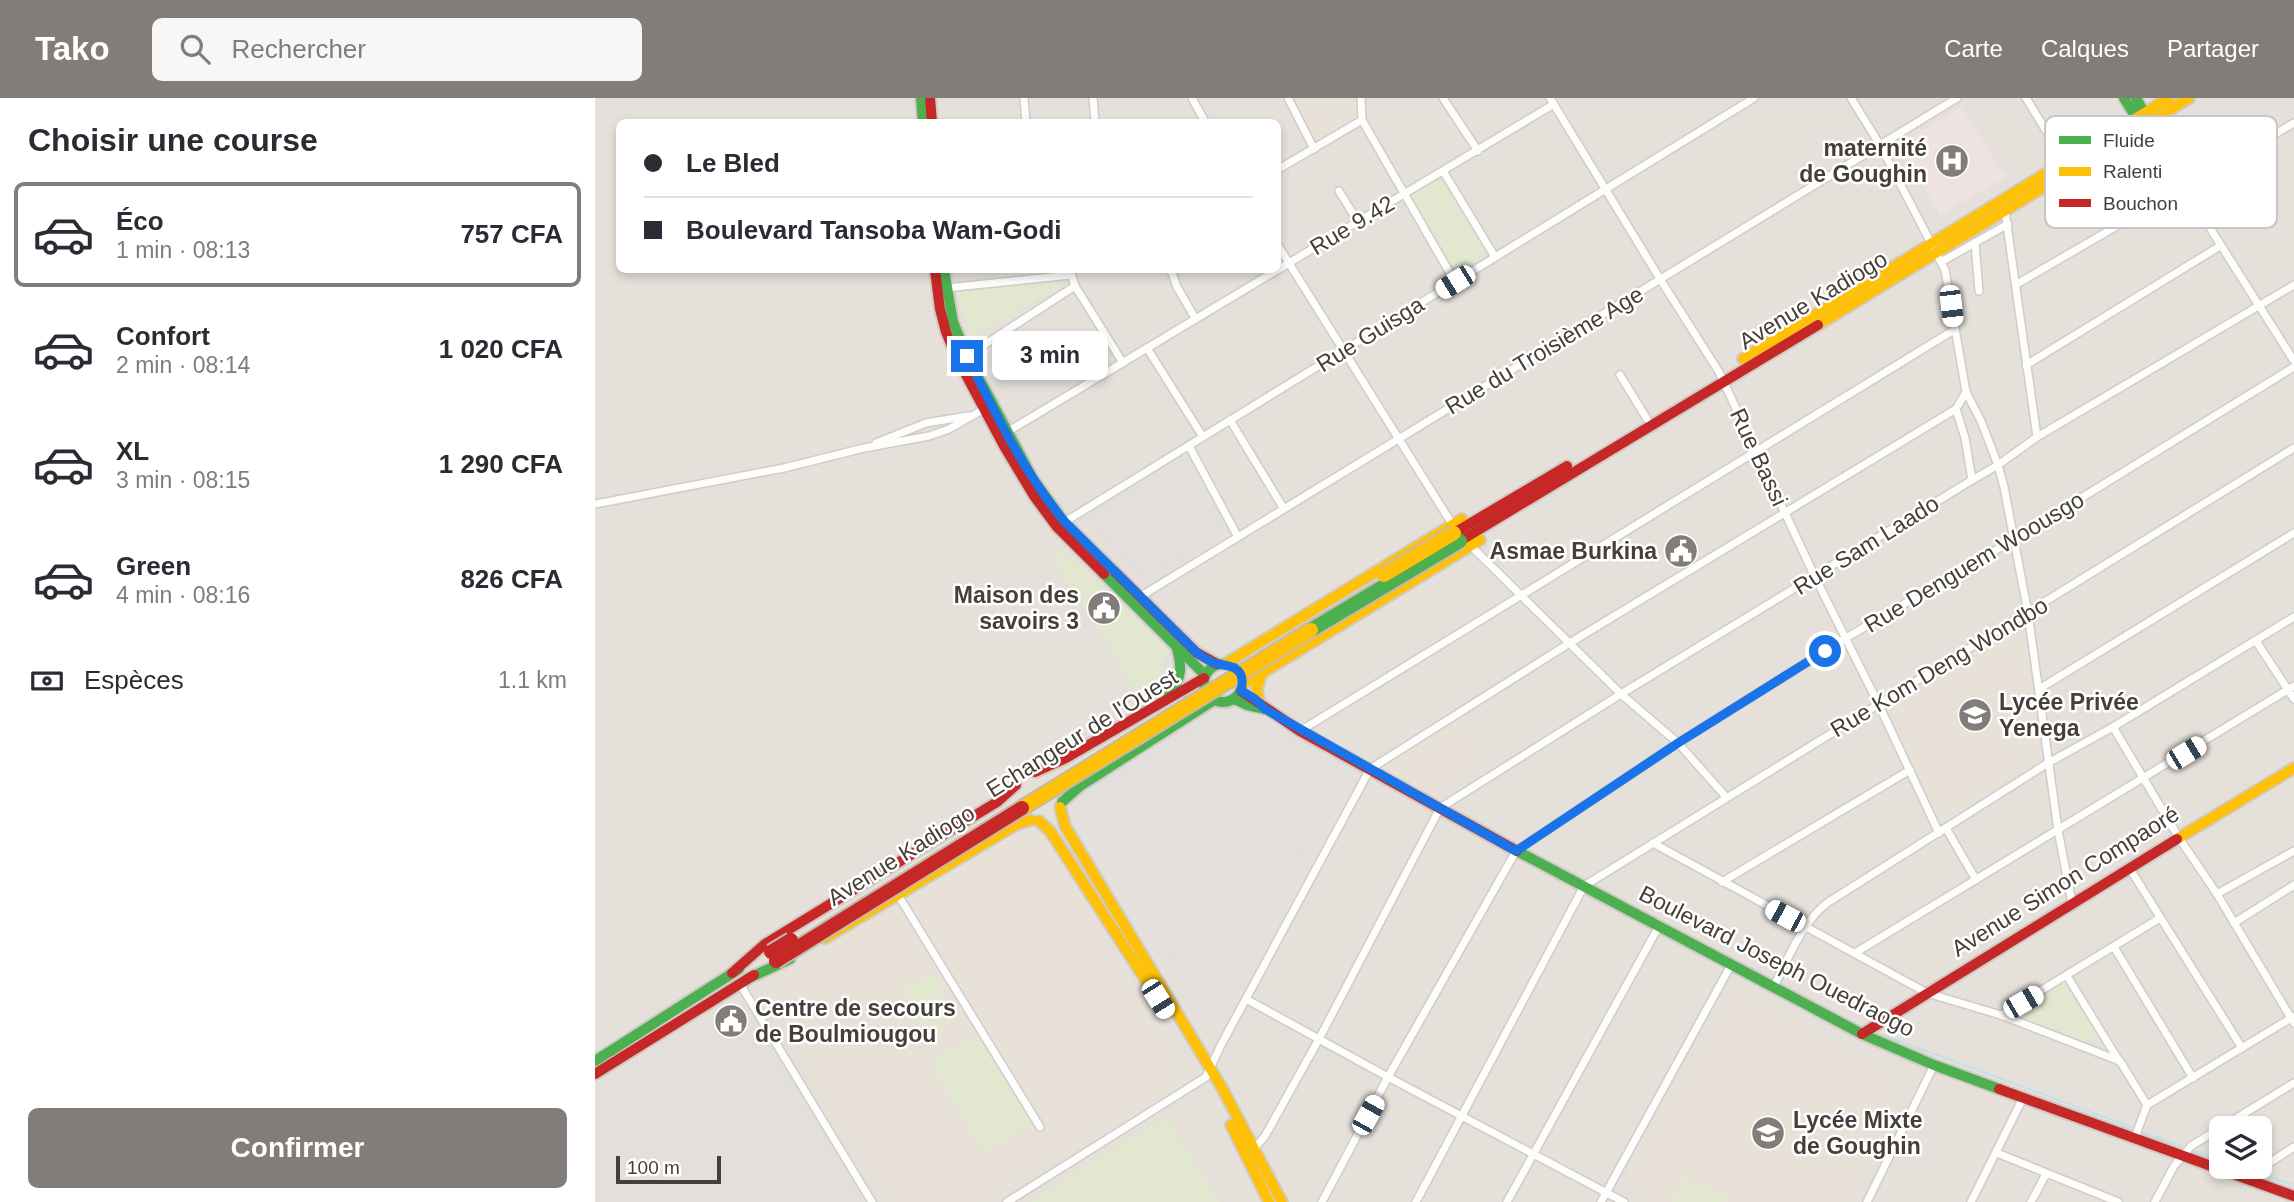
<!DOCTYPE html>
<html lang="fr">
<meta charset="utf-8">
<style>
:root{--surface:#fff;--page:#f7f7f7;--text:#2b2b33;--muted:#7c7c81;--line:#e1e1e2;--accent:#827d78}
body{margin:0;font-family:Arial,sans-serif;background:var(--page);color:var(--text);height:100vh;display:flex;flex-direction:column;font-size:26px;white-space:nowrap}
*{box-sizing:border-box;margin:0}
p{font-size:23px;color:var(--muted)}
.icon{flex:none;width:38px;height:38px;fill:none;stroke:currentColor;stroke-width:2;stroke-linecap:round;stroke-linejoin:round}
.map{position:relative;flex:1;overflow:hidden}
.side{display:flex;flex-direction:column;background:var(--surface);width:595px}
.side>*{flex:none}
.hud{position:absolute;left:21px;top:21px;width:665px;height:154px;border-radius:10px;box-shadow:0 4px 10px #0003;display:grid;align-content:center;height:154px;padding:0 28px;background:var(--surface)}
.tools{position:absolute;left:1614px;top:1018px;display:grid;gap:14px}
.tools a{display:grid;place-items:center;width:63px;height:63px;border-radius:10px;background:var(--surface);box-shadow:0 4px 10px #0003;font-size:35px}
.scale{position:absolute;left:21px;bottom:18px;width:105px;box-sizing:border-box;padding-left:7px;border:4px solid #463f39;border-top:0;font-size:19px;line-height:24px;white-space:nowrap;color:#463f39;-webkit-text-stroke:5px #fff;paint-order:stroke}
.end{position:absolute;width:32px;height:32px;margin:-16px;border:9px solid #1a73e8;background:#fff;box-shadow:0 0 0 4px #fff}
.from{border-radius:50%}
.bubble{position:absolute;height:49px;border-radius:10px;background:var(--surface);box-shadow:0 4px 10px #0003;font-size:23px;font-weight:700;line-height:49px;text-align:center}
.car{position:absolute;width:21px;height:42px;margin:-21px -10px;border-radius:9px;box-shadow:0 0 5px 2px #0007;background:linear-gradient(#fff 24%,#345 0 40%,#fff 0 76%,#345 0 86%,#fff 0)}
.hud b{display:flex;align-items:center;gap:24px;height:66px;font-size:26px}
.hud b+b{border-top:2px solid var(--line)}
.hud i{width:18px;height:18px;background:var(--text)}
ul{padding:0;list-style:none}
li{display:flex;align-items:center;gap:21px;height:105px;margin:0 14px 10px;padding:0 14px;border:4px solid transparent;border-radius:10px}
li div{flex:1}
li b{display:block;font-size:26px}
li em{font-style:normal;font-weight:700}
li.on{border-color:var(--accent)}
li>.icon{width:63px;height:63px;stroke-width:1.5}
h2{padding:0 28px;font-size:32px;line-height:84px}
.pay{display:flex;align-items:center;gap:18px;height:77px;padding:0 28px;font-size:26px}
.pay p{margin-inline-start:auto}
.primary-button{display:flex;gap:14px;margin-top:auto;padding:14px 28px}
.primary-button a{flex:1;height:80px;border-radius:10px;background:var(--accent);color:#fff;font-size:28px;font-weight:700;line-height:80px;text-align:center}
header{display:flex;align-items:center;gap:42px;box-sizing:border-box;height:98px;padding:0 35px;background:var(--accent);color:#fff}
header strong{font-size:33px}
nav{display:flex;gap:38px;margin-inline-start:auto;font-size:24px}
.search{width:490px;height:63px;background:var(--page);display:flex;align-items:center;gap:18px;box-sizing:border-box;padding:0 24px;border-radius:10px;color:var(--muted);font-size:26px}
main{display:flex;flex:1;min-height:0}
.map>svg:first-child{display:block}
.residential{fill:#e5e0da;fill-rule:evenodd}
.industrial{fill:#e2dfdc}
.education{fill:#e7e1d8}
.medical{fill:#efe3e2}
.green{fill:#e2e8cf}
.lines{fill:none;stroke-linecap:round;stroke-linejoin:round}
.stream{stroke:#c1e0ea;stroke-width:2}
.street-casing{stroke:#cfccca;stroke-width:10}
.fast-casing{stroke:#cfcbc4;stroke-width:14}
.slow-casing{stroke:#cfcbc4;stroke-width:14}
.jam-casing{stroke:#cfcbc4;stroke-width:14}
.street{stroke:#fdfdfc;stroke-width:7}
.fast{stroke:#4caf50;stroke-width:10}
.slow{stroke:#ffc107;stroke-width:10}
.jam{stroke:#c62828;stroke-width:10}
.fast-bridge-casing{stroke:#c6b8aa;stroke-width:18;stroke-linecap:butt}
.slow-bridge-casing{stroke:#c6b8aa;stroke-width:18;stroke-linecap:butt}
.jam-bridge-casing{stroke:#c6b8aa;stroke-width:18;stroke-linecap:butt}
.fast-bridge{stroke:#4caf50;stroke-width:14}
.slow-bridge{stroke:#ffc107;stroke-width:14}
.jam-bridge{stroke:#c62828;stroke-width:14}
.route{stroke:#1a73e8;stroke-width:9}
.labels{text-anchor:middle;stroke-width:5;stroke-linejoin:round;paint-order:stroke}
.poi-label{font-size:23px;font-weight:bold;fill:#463f39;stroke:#fff;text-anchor:end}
.street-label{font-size:23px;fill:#463f39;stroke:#fff}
.key{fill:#fff;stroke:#c8c5c4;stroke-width:2}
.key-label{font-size:19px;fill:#463f39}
</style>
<header>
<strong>Tako</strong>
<div class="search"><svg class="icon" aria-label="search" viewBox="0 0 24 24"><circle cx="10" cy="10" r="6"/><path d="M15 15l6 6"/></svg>Rechercher</div>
<nav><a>Carte</a><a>Calques</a><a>Partager</a></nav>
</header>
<main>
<section class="side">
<h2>Choisir une course</h2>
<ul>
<li class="on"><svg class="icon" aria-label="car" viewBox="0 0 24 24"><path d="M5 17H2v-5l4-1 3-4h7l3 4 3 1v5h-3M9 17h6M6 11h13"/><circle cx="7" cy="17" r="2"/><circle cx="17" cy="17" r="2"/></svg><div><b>Éco</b><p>1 min · 08:13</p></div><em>757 CFA</em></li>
<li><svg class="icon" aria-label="car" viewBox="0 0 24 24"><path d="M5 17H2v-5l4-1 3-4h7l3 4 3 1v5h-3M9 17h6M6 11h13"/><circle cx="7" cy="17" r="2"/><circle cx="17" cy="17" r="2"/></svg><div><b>Confort</b><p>2 min · 08:14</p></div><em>1 020 CFA</em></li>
<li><svg class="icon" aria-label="car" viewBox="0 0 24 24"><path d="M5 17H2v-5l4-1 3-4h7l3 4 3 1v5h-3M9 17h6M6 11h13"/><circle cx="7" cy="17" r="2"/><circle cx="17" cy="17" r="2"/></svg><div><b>XL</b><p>3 min · 08:15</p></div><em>1 290 CFA</em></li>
<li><svg class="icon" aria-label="car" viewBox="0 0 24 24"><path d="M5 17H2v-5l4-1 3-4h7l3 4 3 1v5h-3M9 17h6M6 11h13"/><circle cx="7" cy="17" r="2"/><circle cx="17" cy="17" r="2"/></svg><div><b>Green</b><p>4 min · 08:16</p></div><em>826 CFA</em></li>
</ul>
<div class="pay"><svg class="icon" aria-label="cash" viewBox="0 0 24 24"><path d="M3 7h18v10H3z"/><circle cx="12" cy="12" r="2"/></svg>Espèces<p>1.1 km</p></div>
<div class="primary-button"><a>Confirmer</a></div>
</section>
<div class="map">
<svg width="1699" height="1104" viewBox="0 0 1699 1104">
<rect width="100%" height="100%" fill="#f1efec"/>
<path class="residential" d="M0,0H1699V1104H0ZM24,24H682V172H24ZM1626,1031H1664V1069H1626Z"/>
<g class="industrial">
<path d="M592,356L637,432L549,484L487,420Z"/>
<path d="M630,606L757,667L623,919L604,916L480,697Z"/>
<path d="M146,903L152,907L269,1104H0V987Z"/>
</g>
<g class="education">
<path d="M700,0H764L765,18L722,44Z"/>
<path d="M1428,522L1446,657L1347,722L1316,663L1295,605Z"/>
<path d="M866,619L893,664L838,698L784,666Z"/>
<path d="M421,736L450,738L589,965V984L389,1104H291L167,903L170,887Z"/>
<path d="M1140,888L1316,982L1257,1104H1054L1026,1088Z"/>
</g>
<path class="medical" d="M1366,9L1411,79L1345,117L1304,47Z"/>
<g class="green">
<path d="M846,79L892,155L861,174L815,98Z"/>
<path d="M465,185V188L376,240L361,191Z"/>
<path d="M467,451L573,552L557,602L552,606L548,604L456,458Z"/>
<path d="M338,876L362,918L331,936L307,894Z"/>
<path d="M1469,884L1502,938L1494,944L1426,920L1424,916L1425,911Z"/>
<path d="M382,937L437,1024L389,1054L335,965Z"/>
<path d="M572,1018L624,1104H433Z"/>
<path d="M1089,1080L1132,1097L1129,1104H1079Z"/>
</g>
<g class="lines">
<g class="stream">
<path d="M1288,937L1536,1029"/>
<path d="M1547,1034L1587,1048"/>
<path d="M1595,1052L1626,1062"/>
<path d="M1646,1069L1656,1073"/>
<path d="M1665,1076L1699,1087"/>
</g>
<g class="street-casing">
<g id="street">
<path d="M429,0L431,24"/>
<path d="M498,0L500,24"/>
<path d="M597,0L610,24"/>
<path d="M693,0L719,51"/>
<path d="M766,0L767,22L860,184"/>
<path d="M848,0L883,53"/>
<path d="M955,0L1065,181L1124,274L1220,479L1283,605L1344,735"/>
<path d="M1256,0L1285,47L1350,172L1371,294L1386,323L1403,367L1409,389L1433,515L1463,732L1477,805"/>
<path d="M1431,0L1470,64"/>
<path d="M1548,29L1557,38L1699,263"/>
<path d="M682,72L767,22"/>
<path d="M848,73L900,159"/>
<path d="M744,93L763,124"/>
<path d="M1410,113L1442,339"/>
<path d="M1380,145L1384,193"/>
<path d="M682,146L857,426"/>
<path d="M1346,164L1413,126"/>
<path d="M475,172L480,188L528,265"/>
<path d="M576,172L582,189L600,220"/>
<path d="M1422,186L1699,25"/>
<path d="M351,190L476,177"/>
<path d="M552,250L608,339"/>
<path d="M372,258L480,188"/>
<path d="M1431,267L1625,148"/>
<path d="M1025,277L1052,321"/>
<path d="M1371,294L1361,311L1370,340L1377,382"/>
<path d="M635,322L689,411"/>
<path d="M412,334L959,6"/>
<path d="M281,345L331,325L373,318"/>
<path d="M594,348L643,439"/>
<path d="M0,406L189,370L269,350L334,338L354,331L389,311"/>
<path d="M468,425L1159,0"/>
<path d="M876,448L1026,596L1083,645L1131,699"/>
<path d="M543,500L1362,0"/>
<path d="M1661,543L1699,601"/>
<path d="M1444,591L1699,435"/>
<path d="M1518,629L1584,740L1622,796L1699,925"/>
<path d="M705,633L1359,232"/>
<path d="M1351,730L1381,782"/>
<path d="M1058,745L1332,895L1406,917L1525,963L1552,1007"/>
<path d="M1535,771L1647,950"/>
<path d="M1127,784L1315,672"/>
<path d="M1622,796L1699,753"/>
<path d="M303,797L445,1029"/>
<path d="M1639,825L1699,787"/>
<path d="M1519,849L1598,980"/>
<path d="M1260,855L1699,588"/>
<path d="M1472,878L1524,963"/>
<path d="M145,886L277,1104"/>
<path d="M1178,890C1193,862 1206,825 1232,805L1453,665L1518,629L1699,519"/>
<path d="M651,901L793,979L1029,1104"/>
<path d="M1406,917L1565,820"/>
<path d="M1540,1039L1552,1007L1698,919"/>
<path d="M659,1051L670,1038L724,941L845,710L1026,596L1377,382L1403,367L1442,339L1699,187"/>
<path d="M1402,1055L1523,1104"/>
<path d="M1655,1083L1663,1072L1699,1049"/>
<path d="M412,1104L611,979L626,947L775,671L973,546L1361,311"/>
<path d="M727,1104L793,979L921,753L1083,645L1251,540L1418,442L1699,269"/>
<path d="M821,1104L989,788L1699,350"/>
<path d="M912,1104L1064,828"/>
<path d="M1006,1104L1136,867"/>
<path d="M1272,1104L1339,967"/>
<path d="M1376,1104L1428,1000"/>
<path d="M1436,1104L1451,1076"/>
<path d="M1560,1104L1579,1068L1596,1048L1699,985"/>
</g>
</g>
<g class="fast-casing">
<g id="fast">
<path d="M326,0L328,24"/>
<path d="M1529,0L1544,24"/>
<path d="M1541,0L1553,21"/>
<path d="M349,172L358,224L372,258L438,381L469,424L520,474"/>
<path d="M509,476L610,577"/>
<circle cx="628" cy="585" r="19"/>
<path d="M574,597C588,580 587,567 581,547"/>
<path d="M639,601L652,607L670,611"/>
<path d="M467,704L485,688L619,602"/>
<path d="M922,753L1267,936L1339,967L1404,991"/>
<path d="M152,881L195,861"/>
<path d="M0,963L144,871"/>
</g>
</g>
<g class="slow-casing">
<g id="slow">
<path d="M1223,227L1594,0"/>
<path d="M1148,261L1574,0"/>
<path d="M630,566L867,421"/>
<path d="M647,587L885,442"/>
<path d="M664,605L662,590L667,575"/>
<path d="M465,709L470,728L627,990L687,1104"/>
<path d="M444,723L455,733L568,909"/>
<path d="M1582,741L1699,670"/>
<path d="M230,840L422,726L436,722"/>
<path d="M636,1027L674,1104"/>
</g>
</g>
<g class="jam-casing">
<g id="jam">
<path d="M335,0L337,24"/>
<path d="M340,172L345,211L351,234L363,262L409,348L439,398L462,429L509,476"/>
<path d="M859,435L972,368"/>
<path d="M865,443L1223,227"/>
<path d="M520,474L602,555L622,566"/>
<path d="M646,593L705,633L922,753"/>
<path d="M440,674L471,660L609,580"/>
<path d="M137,875L170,846L402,704L421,687"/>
<path d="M1267,936L1582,741"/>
<path d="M0,976L159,877"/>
<path d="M1404,991L1699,1098"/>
</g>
</g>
<use href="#street" class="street"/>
<use href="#fast" class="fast"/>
<use href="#slow" class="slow"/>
<use href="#jam" class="jam"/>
<g class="fast-bridge-casing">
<path id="fast-bridge" d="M716,532L865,443"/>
</g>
<g class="slow-bridge-casing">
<g id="slow-bridge">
<path d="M789,477L859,435"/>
<path d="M427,710L716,532"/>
</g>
</g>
<g class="jam-bridge-casing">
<g id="jam-bridge">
<path d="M176,854L196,842"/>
<path d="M181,863L427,710"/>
</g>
</g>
<use href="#fast-bridge" class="fast-bridge"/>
<use href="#slow-bridge" class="slow-bridge"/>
<use href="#jam-bridge" class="jam-bridge"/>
</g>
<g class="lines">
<path class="route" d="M372,258C400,315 429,375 470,424L602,555C608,559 616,565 623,566C640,568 651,572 646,593L660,601L670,611L921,753L1083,645L1230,553"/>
</g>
<defs>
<g id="hospital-disc" transform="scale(1.75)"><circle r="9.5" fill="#827d78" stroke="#fff"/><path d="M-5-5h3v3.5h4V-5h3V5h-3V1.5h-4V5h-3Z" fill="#fff"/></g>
<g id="civic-disc" transform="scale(1.75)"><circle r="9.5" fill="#827d78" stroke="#fff"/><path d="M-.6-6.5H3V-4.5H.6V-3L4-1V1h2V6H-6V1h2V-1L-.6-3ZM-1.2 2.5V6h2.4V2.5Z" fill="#fff"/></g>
<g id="school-disc" transform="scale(1.75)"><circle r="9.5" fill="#827d78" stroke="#fff"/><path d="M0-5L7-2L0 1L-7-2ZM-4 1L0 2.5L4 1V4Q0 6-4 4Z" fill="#fff"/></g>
</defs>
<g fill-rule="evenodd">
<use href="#hospital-disc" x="1357" y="63"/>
<use href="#civic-disc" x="1086" y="453"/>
<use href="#civic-disc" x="509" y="510"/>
<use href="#school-disc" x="1380" y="617"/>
<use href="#civic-disc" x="136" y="923"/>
<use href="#school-disc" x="1173" y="1035"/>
</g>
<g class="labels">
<g class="poi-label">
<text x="1332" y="58">maternité<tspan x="1332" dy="26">de Goughin</tspan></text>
<text x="1062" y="461">Asmae Burkina</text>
<text x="484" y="505">Maison des<tspan x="484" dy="26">savoirs 3</tspan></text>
<text x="1404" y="612" text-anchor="start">Lycée Privée<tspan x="1404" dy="26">Yenega</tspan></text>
<text x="160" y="918" text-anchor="start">Centre de secours<tspan x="160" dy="26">de Boulmiougou</tspan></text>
<text x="1198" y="1030" text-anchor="start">Lycée Mixte<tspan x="1198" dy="26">de Goughin</tspan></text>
</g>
<g class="street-label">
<text transform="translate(757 127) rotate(-31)" y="8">Rue 9.42</text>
<text transform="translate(1218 202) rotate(-31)" y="8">Avenue Kadiogo</text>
<text transform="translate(775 236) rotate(-32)" y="8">Rue Guisga</text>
<text transform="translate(949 252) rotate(-31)" y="8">Rue du Troisième Age</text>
<text transform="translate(1164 359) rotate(65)" y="8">Rue Bassi</text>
<text transform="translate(1271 447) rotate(-32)" y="8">Rue Sam Laado</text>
<text transform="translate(1379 464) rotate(-31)" y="8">Rue Denguem Woousgo</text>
<text transform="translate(1344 569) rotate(-31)" y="8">Rue Kom Deng Wondbo</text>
<text transform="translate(487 635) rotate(-32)" y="8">Echangeur de l'Ouest</text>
<text transform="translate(306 757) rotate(-32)" y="8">Avenue Kadiogo</text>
<text transform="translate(1470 783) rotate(-32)" y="8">Avenue Simon Compaoré</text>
<text transform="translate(1182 863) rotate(27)" y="8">Boulevard Joseph Ouedraogo</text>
</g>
</g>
<rect x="1450" y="18" width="232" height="112" rx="10" class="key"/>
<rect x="1464" y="38" width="32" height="8" fill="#4caf50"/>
<rect x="1464" y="69" width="32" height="9" fill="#ffc107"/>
<rect x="1464" y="101" width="32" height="8" fill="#c62828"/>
<g class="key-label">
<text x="1508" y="49">Fluide</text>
<text x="1508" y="80">Ralenti</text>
<text x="1508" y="112">Bouchon</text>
</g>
</svg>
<div class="tools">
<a><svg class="icon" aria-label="layers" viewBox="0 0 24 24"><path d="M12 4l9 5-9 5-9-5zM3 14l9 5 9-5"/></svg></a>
</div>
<div class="scale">100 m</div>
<i class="end from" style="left:1230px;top:553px"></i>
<i class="end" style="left:372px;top:258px"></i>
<div class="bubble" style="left:397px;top:233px;width:116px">3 min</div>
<i class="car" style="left:860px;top:184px;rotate:238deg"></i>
<i class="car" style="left:1356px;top:208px;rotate:173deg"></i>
<i class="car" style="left:1591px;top:655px;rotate:59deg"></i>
<i class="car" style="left:1190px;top:818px;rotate:298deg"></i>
<i class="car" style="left:563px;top:901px;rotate:148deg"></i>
<i class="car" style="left:1428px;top:904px;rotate:60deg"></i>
<i class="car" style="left:773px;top:1017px;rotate:29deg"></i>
<div class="hud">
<b><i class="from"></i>Le Bled</b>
<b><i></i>Boulevard Tansoba Wam-Godi</b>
</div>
</div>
</main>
